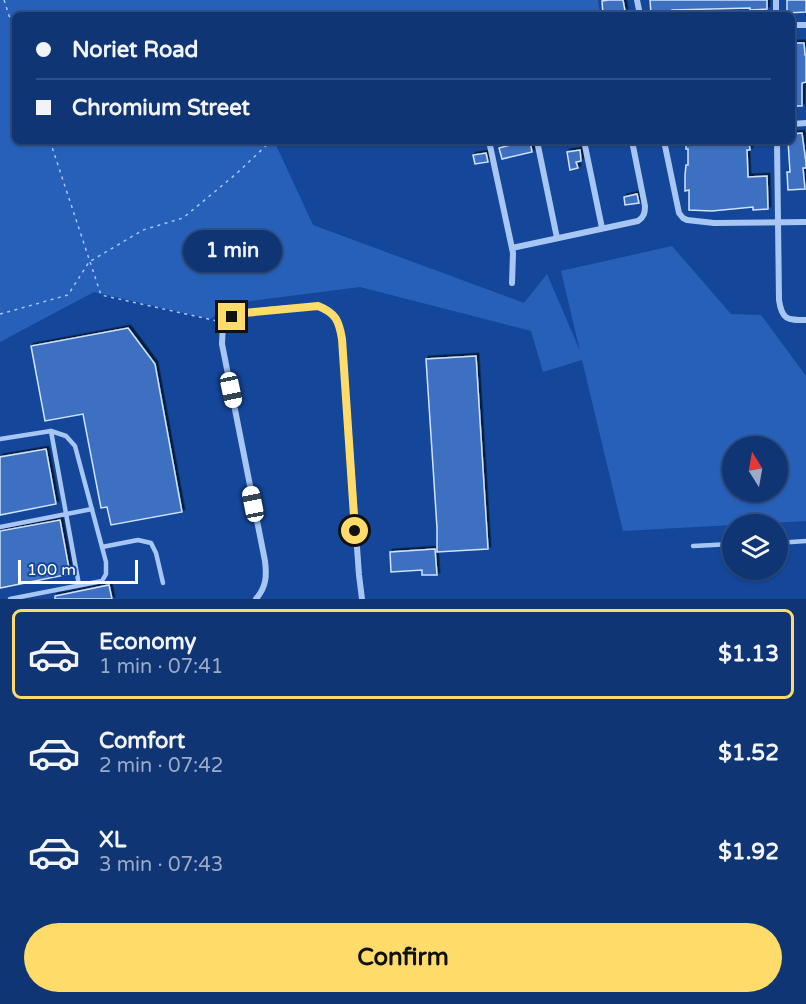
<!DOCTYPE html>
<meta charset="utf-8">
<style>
:root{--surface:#0f3574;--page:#1d407c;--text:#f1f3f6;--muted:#9babc5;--line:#2f5086;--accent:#ffdc6a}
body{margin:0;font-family:"Varela Round",sans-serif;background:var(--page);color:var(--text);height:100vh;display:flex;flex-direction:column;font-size:22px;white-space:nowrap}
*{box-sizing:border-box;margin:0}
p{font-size:20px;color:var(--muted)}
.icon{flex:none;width:33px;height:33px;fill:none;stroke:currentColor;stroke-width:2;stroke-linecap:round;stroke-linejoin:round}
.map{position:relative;height:599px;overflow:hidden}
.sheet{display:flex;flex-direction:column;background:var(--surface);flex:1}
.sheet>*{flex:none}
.hud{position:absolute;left:12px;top:12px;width:783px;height:132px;border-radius:9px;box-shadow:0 2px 4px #0004,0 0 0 2px var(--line);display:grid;align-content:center;height:132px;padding:0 24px;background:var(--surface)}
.needle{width:39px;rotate:349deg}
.controls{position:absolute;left:722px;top:436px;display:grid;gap:12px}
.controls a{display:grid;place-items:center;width:66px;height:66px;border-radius:50%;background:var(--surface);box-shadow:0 2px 4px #0004,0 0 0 2px var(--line);font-size:30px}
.scale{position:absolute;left:18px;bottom:15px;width:120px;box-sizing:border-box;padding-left:6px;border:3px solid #fff;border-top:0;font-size:16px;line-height:21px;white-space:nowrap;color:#fff;-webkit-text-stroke:4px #14479a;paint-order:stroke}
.end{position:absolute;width:27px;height:27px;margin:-14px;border:8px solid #ffdc6a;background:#111;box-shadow:0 0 0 3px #111}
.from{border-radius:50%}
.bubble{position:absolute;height:42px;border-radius:21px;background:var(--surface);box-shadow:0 2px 4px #0004,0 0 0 2px var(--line);font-size:20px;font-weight:700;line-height:42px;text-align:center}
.car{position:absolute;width:18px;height:36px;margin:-18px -9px;border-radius:8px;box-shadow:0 0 4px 2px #0007;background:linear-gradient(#fff 24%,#345 0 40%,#fff 0 76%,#345 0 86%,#fff 0)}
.hud b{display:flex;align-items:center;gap:21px;height:57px;font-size:22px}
.hud b+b{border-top:2px solid var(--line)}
.hud i{width:15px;height:15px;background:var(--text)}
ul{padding:10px 0 0;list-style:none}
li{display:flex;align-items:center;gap:18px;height:90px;margin:0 12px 9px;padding:0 12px;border:3px solid transparent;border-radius:9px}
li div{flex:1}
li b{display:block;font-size:22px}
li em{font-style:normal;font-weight:700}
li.active{border-color:var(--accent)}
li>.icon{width:54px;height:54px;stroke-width:1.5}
.primary-button{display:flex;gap:12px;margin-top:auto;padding:12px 24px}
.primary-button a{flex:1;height:69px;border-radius:36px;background:var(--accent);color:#111;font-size:24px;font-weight:700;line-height:69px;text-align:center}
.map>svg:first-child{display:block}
.green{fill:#2760b8;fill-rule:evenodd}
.building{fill:#3d70c1;stroke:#d0e2fd;stroke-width:1.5;filter:url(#shadow)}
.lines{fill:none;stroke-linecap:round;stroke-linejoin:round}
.path{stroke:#a8c6f3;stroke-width:1.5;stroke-dasharray:3 4.5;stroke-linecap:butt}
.service{stroke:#a8c6f3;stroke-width:4.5}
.minor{stroke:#a8c6f3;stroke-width:6}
.route{stroke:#ffdc6a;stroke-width:8}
</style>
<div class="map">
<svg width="806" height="599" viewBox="0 0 806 599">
<defs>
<filter id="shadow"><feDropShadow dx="2.5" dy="-2.5" stdDeviation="0" flood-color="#0009"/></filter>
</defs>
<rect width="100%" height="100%" fill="#14479a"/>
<path class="green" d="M0,0H598L600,15H15V141H290L275,143L313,225L524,303L547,274L580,351L561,271L672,246L731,314L761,315L806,376V521L623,531L582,360L543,372L531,331L360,287L234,303L210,319L94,292L0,342ZM732,447H777V492H732Z"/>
<g class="building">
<path d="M609,0H623L625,11L609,14L610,15H603L602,1Z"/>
<path d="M650,0H767V9L750,10V8L672,10V13L651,14Z"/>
<path d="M787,0H806V12L787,13Z"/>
<path d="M792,43H804L805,55H806V82L802,83V106H792Z"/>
<path d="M802,133L806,163V168H803L805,189L788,190L787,172H790L788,141H792V134Z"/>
<path d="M526,141H530L532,152L502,159L499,148Z"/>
<path d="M686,141H749L750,150H747L748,177L767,176L768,209L753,210V207L712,211L689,210V190L685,191V175L686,165H688V149H686Z"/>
<path d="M580,150L581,161L576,162L578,168L570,170L567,152Z"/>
<path d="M486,153L488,162L475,164L473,155Z"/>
<path d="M637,194L639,203L625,205L624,197Z"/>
<path d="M128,328L155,364L182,512L111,525L107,507L101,508L83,414L45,421L31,346Z"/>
<path d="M476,356L488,549L437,552V528L426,359Z"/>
<path d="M46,449L56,504L0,515V457Z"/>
<path d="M60,520L70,574L0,588V531Z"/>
<path d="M435,549L437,575H422V570L391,572L390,552Z"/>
<path d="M109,585L112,599H55V596Z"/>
</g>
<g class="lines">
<g class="path">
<path d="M4,0L15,34"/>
<path d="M50,141L101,295L217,321"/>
<path d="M0,314L68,295L89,262L143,230L183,218L236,174L271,141"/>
</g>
<g class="service">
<path d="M51,431L79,585"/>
<path d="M0,439L51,431L66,436L75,446L106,562V574L102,581L10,599"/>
<path d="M0,527L92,509"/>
<path d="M777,543L806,541"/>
<path d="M693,546L732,544"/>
<path d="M102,547L138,540L151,543L156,553L163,583"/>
</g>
<g class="minor">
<path d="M637,0L640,15"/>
<path d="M776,0V15"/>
<path d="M792,25H806"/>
<path d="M792,124L806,123"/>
<path d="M489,141L513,253L512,283"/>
<path d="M537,141L557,238"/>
<path d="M584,141L602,228"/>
<path d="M664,141L679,213L683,218L687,220L714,223L806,222"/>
<path d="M777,141L779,300C782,320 787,320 806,320"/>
<path d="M512,248L638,221C644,217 645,213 645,206L632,141"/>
<path d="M256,599C266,587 267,577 265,561L222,344L223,322C246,308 290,309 318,306C336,313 339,321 342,339L359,575L362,599"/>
</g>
</g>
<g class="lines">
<path class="route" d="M232,317L244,313L318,306C336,313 339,321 342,339L355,531"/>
</g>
</svg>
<div class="controls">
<a><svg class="needle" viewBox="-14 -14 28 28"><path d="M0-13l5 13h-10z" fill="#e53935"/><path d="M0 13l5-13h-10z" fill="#9babc5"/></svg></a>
<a><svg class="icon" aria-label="layers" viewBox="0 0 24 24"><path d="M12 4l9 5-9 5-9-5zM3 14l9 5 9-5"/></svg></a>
</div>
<div class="scale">100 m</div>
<i class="end from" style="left:355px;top:531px"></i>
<i class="end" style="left:232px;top:317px"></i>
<div class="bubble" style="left:183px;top:230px;width:99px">1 min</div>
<i class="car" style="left:231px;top:390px;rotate:168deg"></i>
<i class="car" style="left:253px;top:504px;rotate:349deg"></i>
<div class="hud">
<b><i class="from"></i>Noriet Road</b>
<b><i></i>Chromium Street</b>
</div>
</div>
<section class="sheet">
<ul>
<li class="active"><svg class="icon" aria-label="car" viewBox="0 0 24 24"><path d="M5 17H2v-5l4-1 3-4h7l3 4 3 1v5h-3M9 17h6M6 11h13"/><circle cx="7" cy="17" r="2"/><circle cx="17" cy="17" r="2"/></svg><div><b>Economy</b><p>1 min · 07:41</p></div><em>$1.13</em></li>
<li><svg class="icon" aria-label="car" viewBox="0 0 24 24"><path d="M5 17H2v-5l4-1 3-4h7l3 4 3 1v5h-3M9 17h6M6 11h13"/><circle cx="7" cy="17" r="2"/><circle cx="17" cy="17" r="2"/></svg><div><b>Comfort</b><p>2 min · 07:42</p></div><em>$1.52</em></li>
<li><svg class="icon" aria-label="car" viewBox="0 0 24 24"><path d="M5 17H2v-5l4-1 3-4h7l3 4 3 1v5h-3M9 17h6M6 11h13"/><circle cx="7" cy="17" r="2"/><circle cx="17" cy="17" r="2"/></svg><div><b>XL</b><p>3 min · 07:43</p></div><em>$1.92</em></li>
</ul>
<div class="primary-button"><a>Confirm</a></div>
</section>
